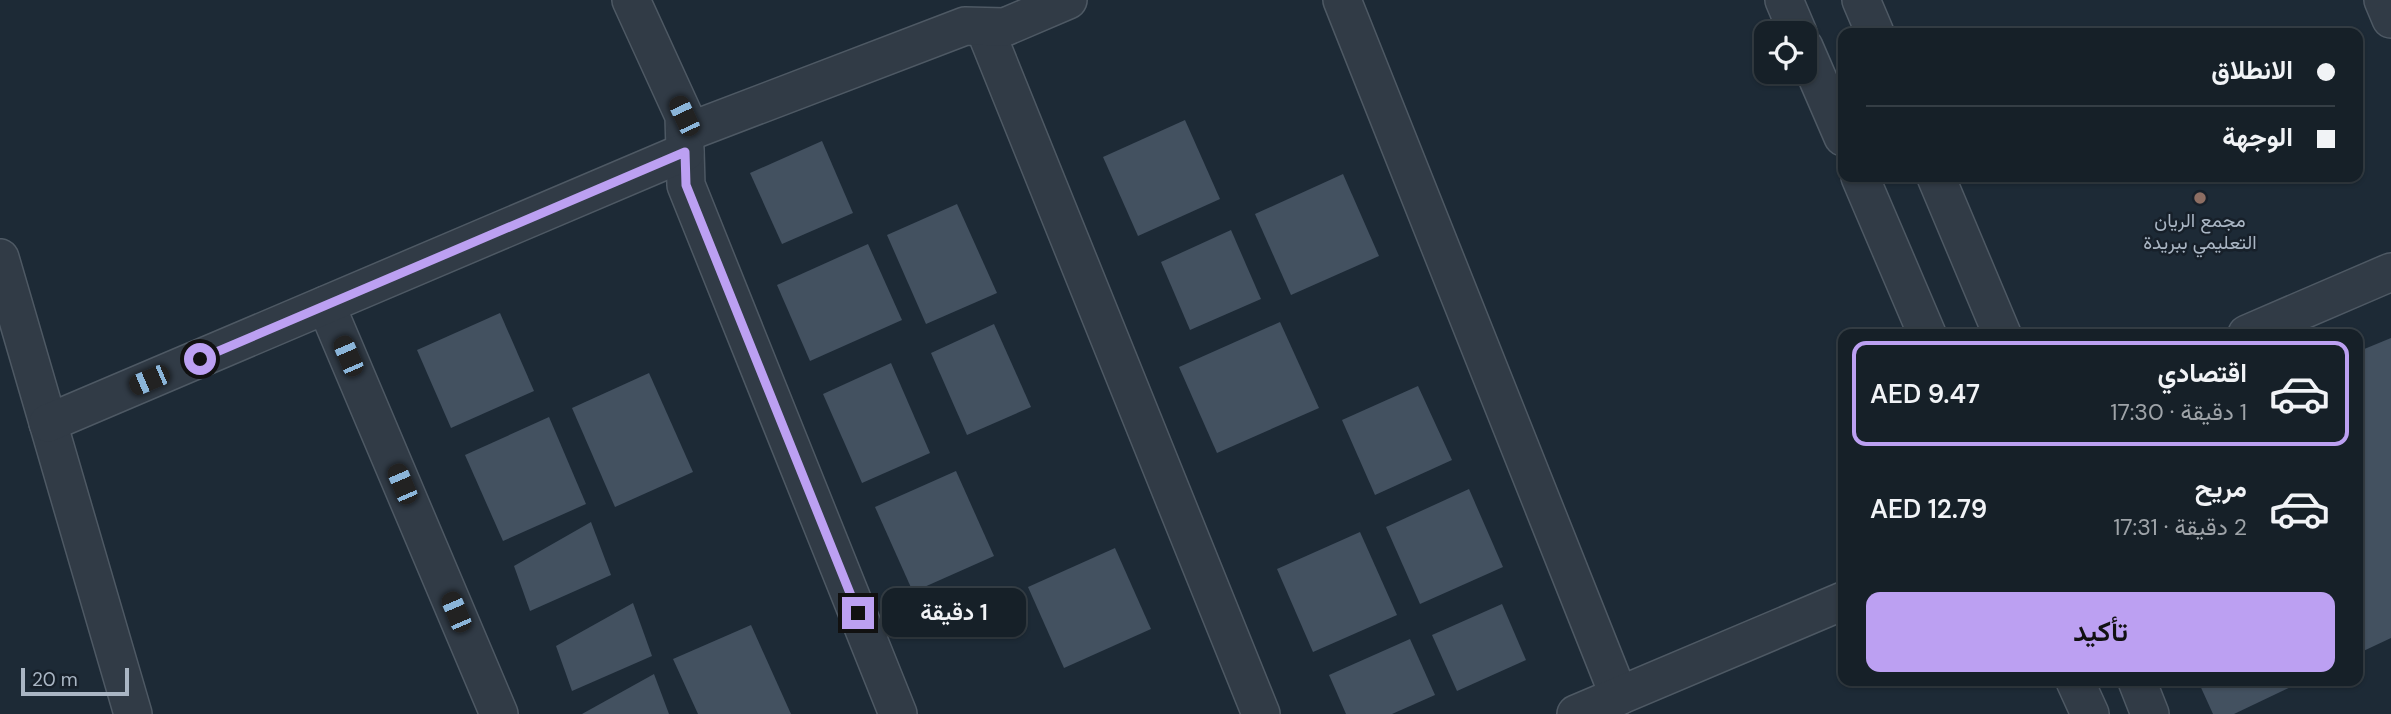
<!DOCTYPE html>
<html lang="ar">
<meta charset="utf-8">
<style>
:root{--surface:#162028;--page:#232d34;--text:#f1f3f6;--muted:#9ea3a8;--line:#353e45;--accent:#bca0f2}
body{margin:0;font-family:"DM Sans",Vazirmatn,sans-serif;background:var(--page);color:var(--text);direction:rtl;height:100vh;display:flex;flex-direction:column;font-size:26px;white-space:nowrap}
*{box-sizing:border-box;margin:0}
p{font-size:23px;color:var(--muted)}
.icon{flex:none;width:38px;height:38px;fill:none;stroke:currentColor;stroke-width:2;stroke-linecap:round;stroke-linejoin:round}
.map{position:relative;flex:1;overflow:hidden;direction:ltr}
.panel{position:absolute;left:1838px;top:329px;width:525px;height:357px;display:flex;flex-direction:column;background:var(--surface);border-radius:14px;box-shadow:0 2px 5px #0004,0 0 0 2px var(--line);direction:rtl}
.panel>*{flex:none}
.banner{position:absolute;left:1838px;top:28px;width:525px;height:154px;border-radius:14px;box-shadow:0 2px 5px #0004,0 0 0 2px var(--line);direction:rtl;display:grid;align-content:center;height:154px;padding:0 28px;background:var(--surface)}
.tools{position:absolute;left:1754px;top:21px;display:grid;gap:14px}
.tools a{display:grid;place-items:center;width:63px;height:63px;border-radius:14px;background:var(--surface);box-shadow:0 2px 5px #0004,0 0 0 2px var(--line);font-size:35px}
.scale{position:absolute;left:21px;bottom:18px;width:108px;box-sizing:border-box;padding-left:7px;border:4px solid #aab6c4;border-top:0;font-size:19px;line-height:24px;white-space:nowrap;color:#aab6c4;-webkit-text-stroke:5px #17202a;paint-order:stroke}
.end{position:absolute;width:32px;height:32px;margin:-16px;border:9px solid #bca0f2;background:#111;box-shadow:0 0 0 4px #111}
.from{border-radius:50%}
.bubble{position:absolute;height:49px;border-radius:14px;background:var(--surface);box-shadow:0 2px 5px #0004,0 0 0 2px var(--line);font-size:23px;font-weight:600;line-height:49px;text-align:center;direction:rtl}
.car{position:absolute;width:21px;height:42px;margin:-21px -10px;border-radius:9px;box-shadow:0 0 5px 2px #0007;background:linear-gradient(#222 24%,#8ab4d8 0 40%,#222 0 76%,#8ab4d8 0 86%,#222 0)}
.banner b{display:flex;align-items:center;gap:24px;height:66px;font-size:26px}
.banner b+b{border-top:2px solid var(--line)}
.banner i{width:18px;height:18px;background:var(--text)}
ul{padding:12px 0 0;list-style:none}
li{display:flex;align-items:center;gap:21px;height:105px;margin:0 14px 10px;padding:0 14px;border:4px solid transparent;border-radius:14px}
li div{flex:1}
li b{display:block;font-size:26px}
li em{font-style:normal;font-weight:600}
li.selected{border-color:var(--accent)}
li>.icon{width:63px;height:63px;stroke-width:1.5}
.primary-button{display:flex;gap:14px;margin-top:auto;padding:14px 28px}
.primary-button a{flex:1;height:80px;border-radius:14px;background:var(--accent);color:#111;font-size:28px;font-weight:600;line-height:80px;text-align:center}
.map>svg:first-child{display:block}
.building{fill:#435160}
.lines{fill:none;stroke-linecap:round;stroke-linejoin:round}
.minor-casing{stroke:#4e5964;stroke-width:40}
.minor{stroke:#313b46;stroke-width:37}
.route{stroke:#bca0f2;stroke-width:9}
.education-dot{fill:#8d6e63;stroke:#17202a;stroke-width:2.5}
.labels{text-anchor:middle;stroke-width:5;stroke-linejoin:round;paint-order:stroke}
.poi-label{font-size:19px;fill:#aab6c4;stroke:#17202a}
</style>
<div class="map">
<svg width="2391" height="714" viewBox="0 0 2391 714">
<rect width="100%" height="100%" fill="#1d2a36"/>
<g class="building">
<path d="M1185,120L1220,199L1138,236L1103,157Z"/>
<path d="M822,141L853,213L782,244L750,173Z"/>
<path d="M1343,174L1379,256L1291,295L1255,214Z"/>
<path d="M957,204L997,293L926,324L887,235Z"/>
<path d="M1231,230L1261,299L1190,330L1161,262Z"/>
<path d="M868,244L902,320L810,361L777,285Z"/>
<path d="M500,313L534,391L451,428L417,350Z"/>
<path d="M1280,322L1319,408L1217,453L1179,367Z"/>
<path d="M994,324L1031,407L967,435L931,353Z"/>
<path d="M2391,338V638L2357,654V352Z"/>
<path d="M891,363L930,453L862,483L823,394Z"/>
<path d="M649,373L693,472L615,507L572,408Z"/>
<path d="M1418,386L1452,460L1375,495L1342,420Z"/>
<path d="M549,417L586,504L503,541L465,455Z"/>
<path d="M956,471L994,556L913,592L875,507Z"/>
<path d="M1469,489L1503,567L1420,604L1386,527Z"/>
<path d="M591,522L611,575L530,611L514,566Z"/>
<path d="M1360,532L1397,615L1313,652L1277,569Z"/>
<path d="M1115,548L1151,629L1064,668L1028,587Z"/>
<path d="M633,603L652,656L572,691L556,646Z"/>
<path d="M1502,604L1526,660L1457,691L1432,635Z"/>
<path d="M751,625L791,714H698L673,659Z"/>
<path d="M1410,639L1435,695L1392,714H1346L1329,675Z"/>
<path d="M654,674L669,714H582Z"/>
<path d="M2198,681H2303L2234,714H2213Z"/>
</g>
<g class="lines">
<g class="minor-casing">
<g id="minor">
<path d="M631,0L684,116L686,185L898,714"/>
<path d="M1342,0L1619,696"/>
<path d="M1784,0L1798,33"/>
<path d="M1861,0L1875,33"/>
<path d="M2383,0L2391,19"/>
<path d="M984,27L1261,714"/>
<path d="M1804,47L1843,137"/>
<path d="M685,133L965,26L1005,27L1068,0"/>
<path d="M1860,177L1927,334"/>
<path d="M1936,177L2002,334"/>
<path d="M0,258L133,714"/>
<path d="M326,305L499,714"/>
<path d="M2247,334L2391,272"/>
<path d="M48,423L685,152"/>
<path d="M2075,681L2090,714"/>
<path d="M2137,681L2150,714"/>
<path d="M1576,714L1843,601"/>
</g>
</g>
<use href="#minor" class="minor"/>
</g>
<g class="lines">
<path class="route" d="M200,359L685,152L686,185L858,613"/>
</g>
<circle class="education-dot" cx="2200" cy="198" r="7"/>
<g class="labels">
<g class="poi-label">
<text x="2200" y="227">مجمع الريان<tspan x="2200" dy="22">التعليمي ببريدة</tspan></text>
</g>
</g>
</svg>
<div class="tools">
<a><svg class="icon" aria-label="locate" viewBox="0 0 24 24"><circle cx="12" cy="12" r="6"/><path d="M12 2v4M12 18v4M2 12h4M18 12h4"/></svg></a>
</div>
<div class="scale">20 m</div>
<i class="end from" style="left:200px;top:359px"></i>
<i class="end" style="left:858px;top:613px"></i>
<div class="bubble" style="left:882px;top:588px;width:144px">1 دقيقة</div>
<i class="car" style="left:684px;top:116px;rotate:335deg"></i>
<i class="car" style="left:348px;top:356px;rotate:337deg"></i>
<i class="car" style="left:149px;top:380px;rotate:247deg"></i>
<i class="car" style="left:402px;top:484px;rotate:337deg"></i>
<i class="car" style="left:456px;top:612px;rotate:337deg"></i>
<div class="banner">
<b><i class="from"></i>الانطلاق</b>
<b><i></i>الوجهة</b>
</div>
<section class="panel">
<ul>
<li class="selected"><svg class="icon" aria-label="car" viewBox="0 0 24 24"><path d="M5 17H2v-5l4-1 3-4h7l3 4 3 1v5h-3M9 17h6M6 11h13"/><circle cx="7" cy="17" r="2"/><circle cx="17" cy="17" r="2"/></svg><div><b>اقتصادي</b><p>1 دقيقة · 17:30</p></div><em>AED 9.47</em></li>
<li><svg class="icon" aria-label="car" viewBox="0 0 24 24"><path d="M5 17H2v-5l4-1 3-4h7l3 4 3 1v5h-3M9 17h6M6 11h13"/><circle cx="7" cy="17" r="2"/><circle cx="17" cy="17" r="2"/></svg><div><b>مريح</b><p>2 دقيقة · 17:31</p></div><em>AED 12.79</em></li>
</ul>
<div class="primary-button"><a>تأكيد</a></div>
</section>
</div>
